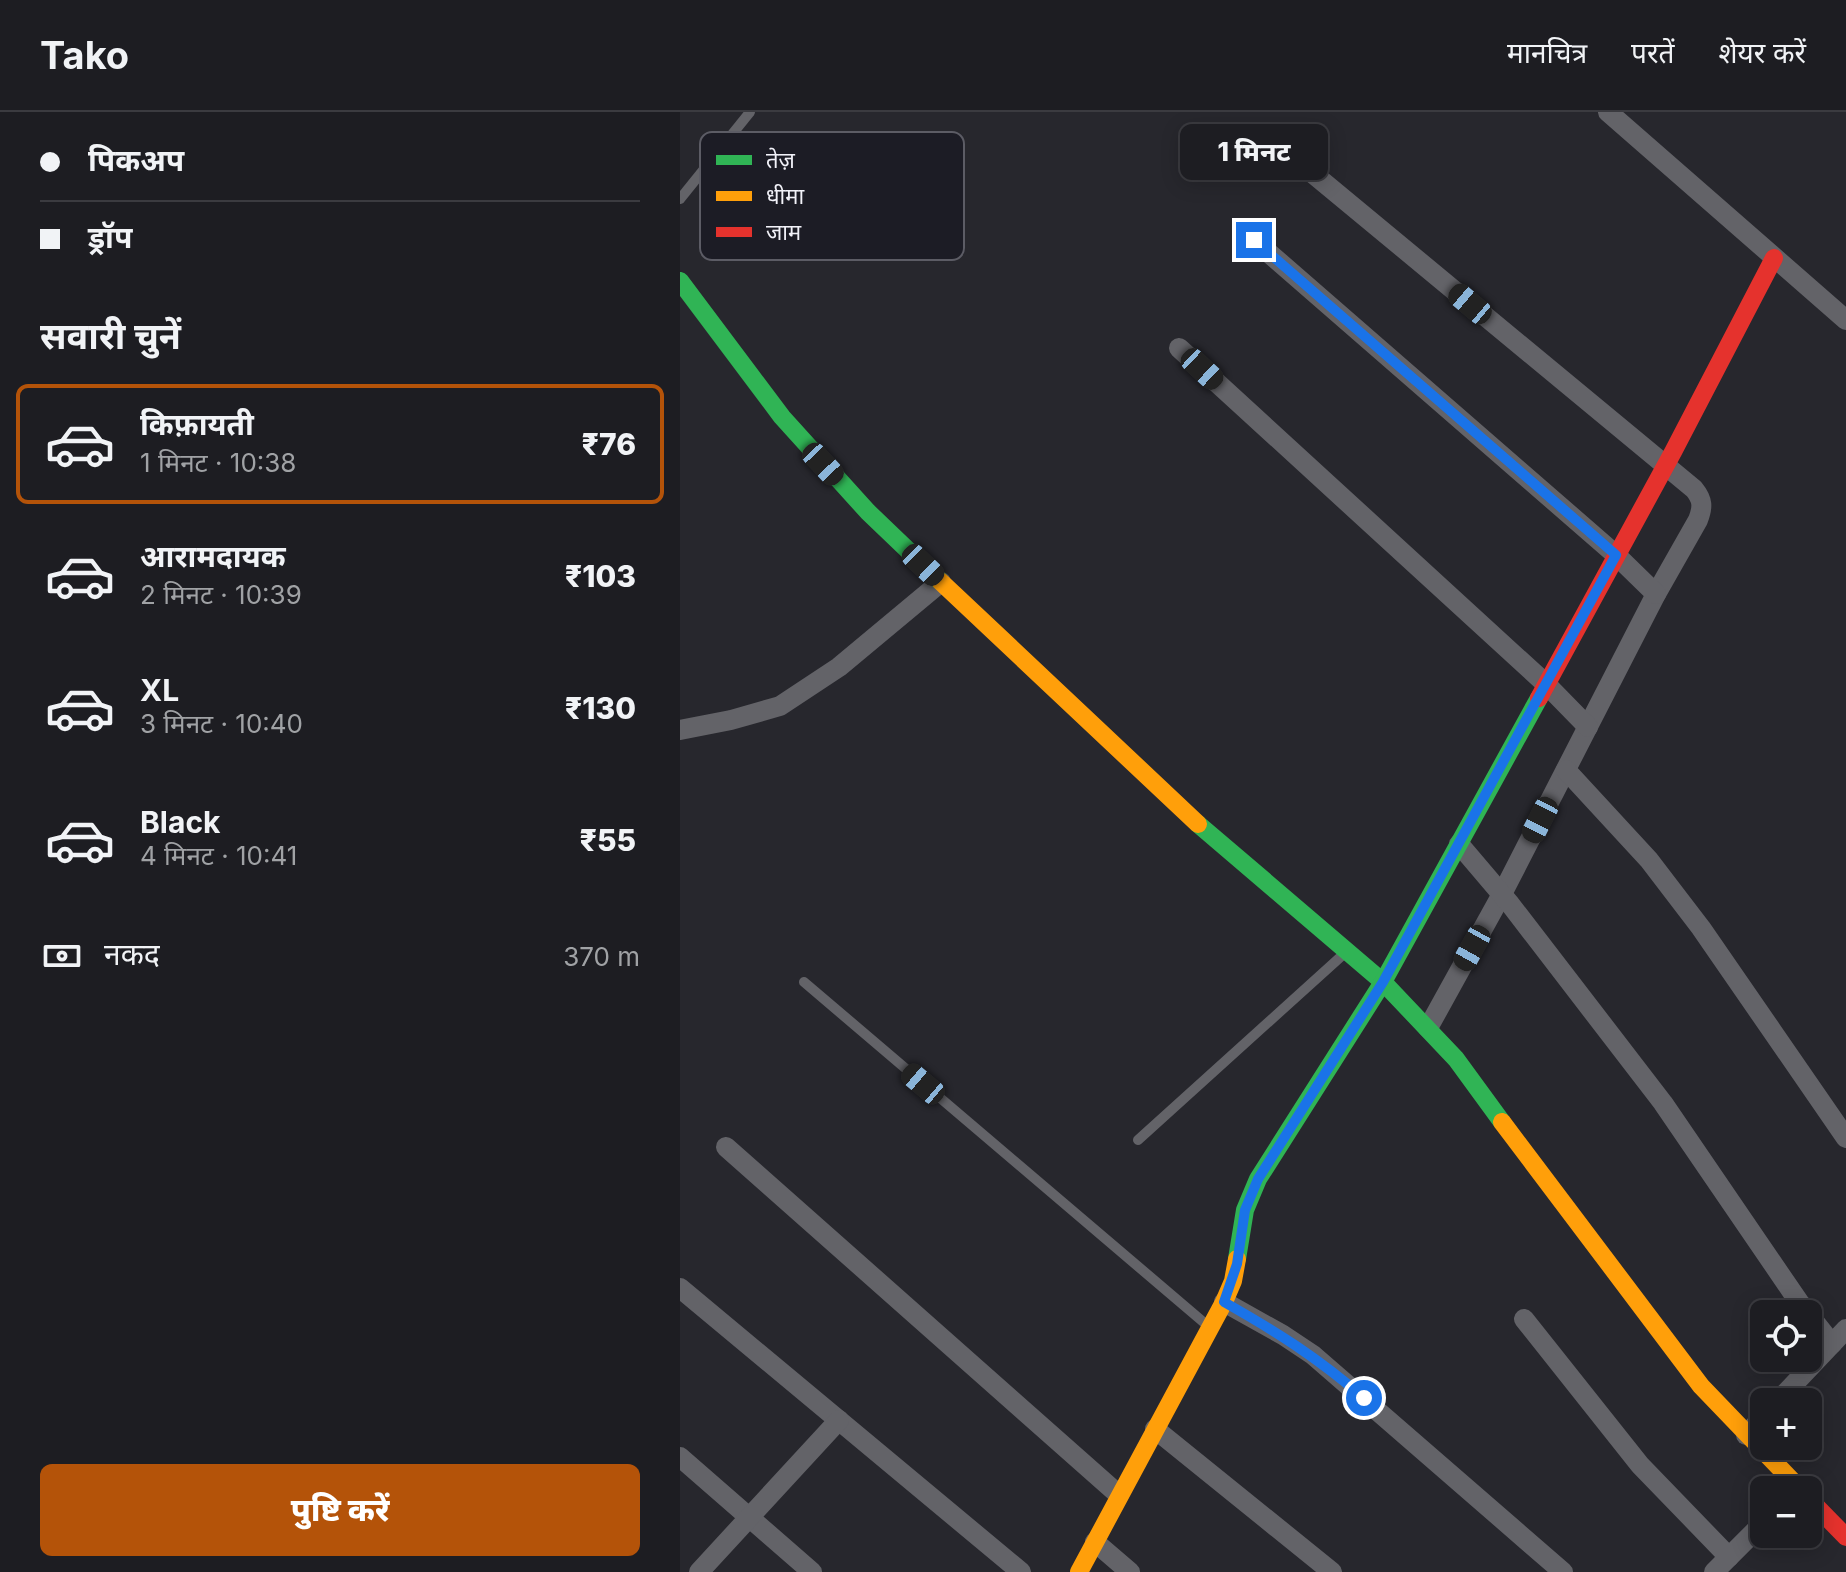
<!DOCTYPE html>
<html lang="hi">
<meta charset="utf-8">
<style>
:root{--surface:#1d1d22;--page:#25262a;--text:#f1f3f6;--muted:#a0a2a5;--line:#3b3b40;--accent:#b45309}
body{margin:0;font-family:Inter,"Noto Sans Devanagari",sans-serif;background:var(--page);color:var(--text);height:100vh;display:flex;flex-direction:column;font-size:30px;white-space:nowrap}
*{box-sizing:border-box;margin:0}
p{font-size:26px;color:var(--muted)}
.icon{flex:none;width:44px;height:44px;fill:none;stroke:currentColor;stroke-width:2;stroke-linecap:round;stroke-linejoin:round}
.map{position:relative;flex:1;overflow:hidden}
.side{display:flex;flex-direction:column;background:var(--surface);width:680px}
.side>*{flex:none}
.top-card{display:grid;align-content:center;height:176px;padding:0 40px;background:var(--surface)}
.tools{position:absolute;left:1070px;top:1188px;display:grid;gap:16px}
.tools a{display:grid;place-items:center;width:72px;height:72px;border-radius:12px;background:var(--surface);box-shadow:0 4px 20px #0003,0 0 0 2px var(--line);font-size:40px}
.end{position:absolute;width:36px;height:36px;margin:-18px;border:10px solid #1a73e8;background:#fff;box-shadow:0 0 0 4px #fff}
.from{border-radius:50%}
.bubble{position:absolute;height:56px;border-radius:12px;background:var(--surface);box-shadow:0 4px 20px #0003,0 0 0 2px var(--line);font-size:26px;font-weight:800;line-height:56px;text-align:center}
.car{position:absolute;width:24px;height:48px;margin:-24px -12px;border-radius:10px;box-shadow:0 0 6px 2px #0007;background:linear-gradient(#222 24%,#8ab4d8 0 40%,#222 0 76%,#8ab4d8 0 86%,#222 0)}
.top-card b{display:flex;align-items:center;gap:28px;height:76px;font-size:30px}
.top-card b+b{border-top:2px solid var(--line)}
.top-card i{width:20px;height:20px;background:var(--text)}
ul{padding:0;list-style:none}
li{display:flex;align-items:center;gap:24px;height:120px;margin:0 16px 12px;padding:0 24px;border:4px solid transparent;border-radius:12px}
li div{flex:1}
li b{display:block;font-size:30px}
li em{font-style:normal;font-weight:800}
li.active{border-color:var(--accent)}
li>.icon{width:72px;height:72px;stroke-width:1.5}
h2{padding:0 40px;font-size:36px;line-height:96px}
.pay{display:flex;align-items:center;gap:20px;height:88px;padding:0 40px;font-size:30px}
.pay p{margin-inline-start:auto}
.cta{display:flex;gap:16px;margin-top:auto;padding:16px 40px}
.cta a{flex:1;height:92px;border-radius:12px;background:var(--accent);color:#fff;font-size:32px;font-weight:800;line-height:92px;text-align:center}
header{display:flex;align-items:center;gap:48px;box-sizing:border-box;height:112px;padding:0 40px;background:var(--surface);border-bottom:2px solid var(--line)}
header strong{font-size:38px}
nav{display:flex;gap:44px;margin-inline-start:auto;font-size:28px}
main{display:flex;flex:1;min-height:0}
.map>svg:first-child{display:block}
.lines{fill:none;stroke-linecap:round;stroke-linejoin:round}
.lane{stroke:#636368;stroke-width:10}
.street{stroke:#636368;stroke-width:20}
.fast{stroke:#30b455;stroke-width:18}
.slow{stroke:#ff9f0a;stroke-width:18}
.jam{stroke:#e5322d;stroke-width:18}
.route{stroke:#1a73e8;stroke-width:10}
.key{fill:#1c1c25;stroke:#5c5c65;stroke-width:2}
.key-label{font-size:22px;fill:#f2f2f9}
</style>
<header>
<strong>Tako</strong>
<nav><a>मानचित्र</a><a>परतें</a><a>शेयर करें</a></nav>
</header>
<main>
<section class="side">
<div class="top-card">
<b><i class="from"></i>पिकअप</b>
<b><i></i>ड्रॉप</b>
</div>
<h2>सवारी चुनें</h2>
<ul>
<li class="active"><svg class="icon" aria-label="car" viewBox="0 0 24 24"><path d="M5 17H2v-5l4-1 3-4h7l3 4 3 1v5h-3M9 17h6M6 11h13"/><circle cx="7" cy="17" r="2"/><circle cx="17" cy="17" r="2"/></svg><div><b>किफ़ायती</b><p>1 मिनट · 10:38</p></div><em>₹76</em></li>
<li><svg class="icon" aria-label="car" viewBox="0 0 24 24"><path d="M5 17H2v-5l4-1 3-4h7l3 4 3 1v5h-3M9 17h6M6 11h13"/><circle cx="7" cy="17" r="2"/><circle cx="17" cy="17" r="2"/></svg><div><b>आरामदायक</b><p>2 मिनट · 10:39</p></div><em>₹103</em></li>
<li><svg class="icon" aria-label="car" viewBox="0 0 24 24"><path d="M5 17H2v-5l4-1 3-4h7l3 4 3 1v5h-3M9 17h6M6 11h13"/><circle cx="7" cy="17" r="2"/><circle cx="17" cy="17" r="2"/></svg><div><b>XL</b><p>3 मिनट · 10:40</p></div><em>₹130</em></li>
<li><svg class="icon" aria-label="car" viewBox="0 0 24 24"><path d="M5 17H2v-5l4-1 3-4h7l3 4 3 1v5h-3M9 17h6M6 11h13"/><circle cx="7" cy="17" r="2"/><circle cx="17" cy="17" r="2"/></svg><div><b>Black</b><p>4 मिनट · 10:41</p></div><em>₹55</em></li>
</ul>
<div class="pay"><svg class="icon" aria-label="cash" viewBox="0 0 24 24"><path d="M3 7h18v10H3z"/><circle cx="12" cy="12" r="2"/></svg>नकद<p>370 m</p></div>
<div class="cta"><a>पुष्टि करें</a></div>
</section>
<div class="map">
<svg width="1166" height="1460" viewBox="0 0 1166 1460">
<rect width="100%" height="100%" fill="#27272d"/>
<g class="lines">
<g class="lane">
<path d="M0,87L70,0"/>
<path d="M124,870L528,1214"/>
<path d="M458,1028L666,840"/>
</g>
<g class="street">
<path d="M928,0L1166,208"/>
<path d="M619,50L1014,377C1023,388 1023,395 1018,408L976,482L822,782L748,916"/>
<path d="M574,128L936,443L976,482"/>
<path d="M499,236L866,572L908,615"/>
<path d="M0,618L51,608L100,594L159,555L261,470"/>
<path d="M886,658L969,748L1021,816L1166,1026"/>
<path d="M779,732L830,792L983,991L1119,1190L1152,1232"/>
<path d="M46,1035L439,1383"/>
<path d="M0,1176L341,1460"/>
<path d="M544,1190L603,1223L633,1243L883,1460"/>
<path d="M844,1207L960,1353L1049,1445"/>
<path d="M1097,1290L1166,1217"/>
<path d="M475,1317L652,1460"/>
<path d="M1066,1323L1084,1304"/>
<path d="M0,1345L132,1460"/>
<path d="M415,1430L450,1460"/>
<path d="M19,1460L159,1308"/>
<path d="M1034,1460L1084,1410"/>
</g>
<g class="fast">
<path d="M0,169L102,305L188,400L260,469"/>
<path d="M518,712L703,870L776,947L822,1010"/>
<path d="M557,1147L565,1098L578,1067L703,870L859,586"/>
</g>
<g class="slow">
<path d="M260,469L518,712"/>
<path d="M822,1010L1021,1274L1121,1378"/>
<path d="M399,1460L544,1190L553,1169L557,1147"/>
</g>
<g class="jam">
<path d="M859,586L993,340L1094,146"/>
<path d="M1128,1386L1166,1425"/>
</g>
</g>
<g class="lines">
<path class="route" d="M574,128L936,443L703,870L578,1067L565,1098L557,1152L544,1190C597,1220 638,1246 684,1286"/>
</g>
<rect x="20" y="20" width="264" height="128" rx="12" class="key"/>
<rect x="36" y="43" width="36" height="10" fill="#30b455"/>
<rect x="36" y="79" width="36" height="10" fill="#ff9f0a"/>
<rect x="36" y="115" width="36" height="10" fill="#e5322d"/>
<g class="key-label">
<text x="86" y="56">तेज़</text>
<text x="86" y="92">धीमा</text>
<text x="86" y="128">जाम</text>
</g>
</svg>
<div class="tools">
<a><svg class="icon" aria-label="locate" viewBox="0 0 24 24"><circle cx="12" cy="12" r="6"/><path d="M12 2v4M12 18v4M2 12h4M18 12h4"/></svg></a>
<a>+</a>
<a>−</a>
</div>
<i class="end from" style="left:684px;top:1286px"></i>
<i class="end" style="left:574px;top:128px"></i>
<div class="bubble" style="left:500px;top:12px;width:148px">1 मिनट</div>
<i class="car" style="left:790px;top:192px;rotate:310deg"></i>
<i class="car" style="left:522px;top:257px;rotate:133deg"></i>
<i class="car" style="left:143px;top:352px;rotate:137deg"></i>
<i class="car" style="left:243px;top:453px;rotate:134deg"></i>
<i class="car" style="left:860px;top:708px;rotate:207deg"></i>
<i class="car" style="left:792px;top:836px;rotate:209deg"></i>
<i class="car" style="left:243px;top:972px;rotate:310deg"></i>
</div>
</main>
